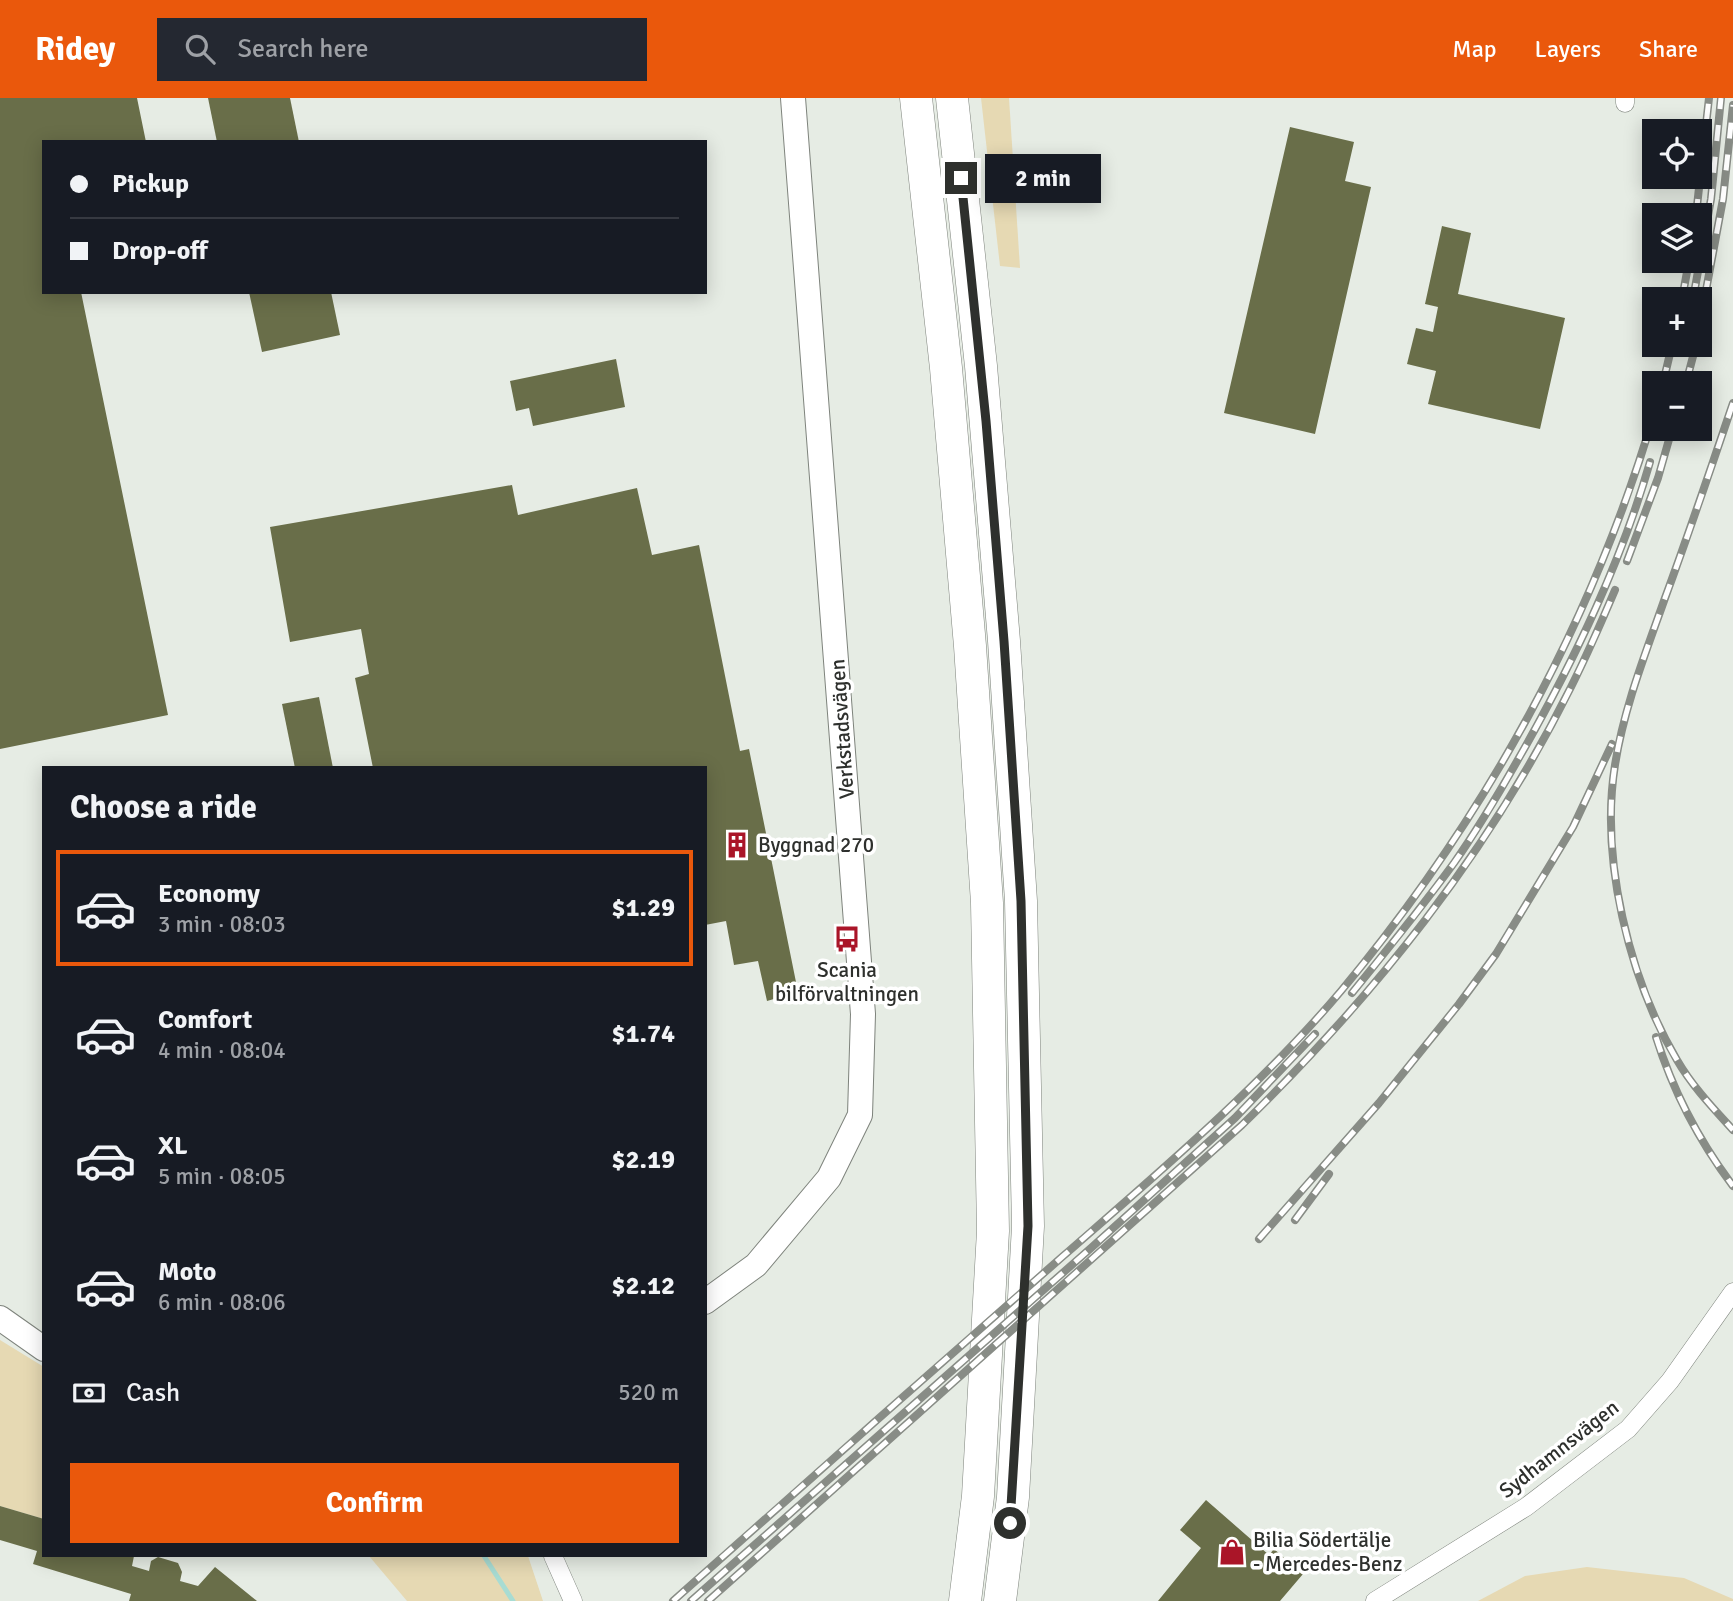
<!DOCTYPE html>
<meta charset="utf-8">
<style>
:root{--surface:#171b24;--page:#242831;--text:#f1f3f6;--muted:#9ea1a6;--line:#363941;--accent:#ea580c}
body{margin:0;font-family:Signika,sans-serif;background:var(--page);color:var(--text);height:100vh;display:flex;flex-direction:column;font-size:26px;white-space:nowrap}
*{box-sizing:border-box;margin:0}
p{font-size:23px;color:var(--muted)}
.icon{flex:none;width:38px;height:38px;fill:none;stroke:currentColor;stroke-width:2;stroke-linecap:round;stroke-linejoin:round}
.map{position:relative;flex:1;overflow:hidden}
.sheet{position:absolute;left:42px;top:668px;width:665px;height:791px;display:flex;flex-direction:column;background:var(--surface);border-radius:0px;box-shadow:0 4px 18px #0003}
.sheet>*{flex:none}
.hud{position:absolute;left:42px;top:42px;width:665px;height:154px;border-radius:0px;box-shadow:0 4px 18px #0003;display:grid;align-content:center;height:154px;padding:0 28px;background:var(--surface)}
.buttons{position:absolute;left:1642px;top:21px;display:grid;gap:14px}
.buttons a{display:grid;place-items:center;width:70px;height:70px;border-radius:0px;background:var(--surface);box-shadow:0 4px 18px #0003;font-size:35px}
.end{position:absolute;width:32px;height:32px;margin:-16px;border:9px solid #2e302d;background:#fff;box-shadow:0 0 0 4px #fff}
.from{border-radius:50%}
.bubble{position:absolute;height:49px;border-radius:0px;background:var(--surface);box-shadow:0 4px 18px #0003;font-size:23px;font-weight:800;line-height:49px;text-align:center}
.hud b{display:flex;align-items:center;gap:24px;height:66px;font-size:26px}
.hud b+b{border-top:2px solid var(--line)}
.hud i{width:18px;height:18px;background:var(--text)}
ul{padding:0;list-style:none}
li{display:flex;align-items:center;gap:21px;height:116px;margin:0 14px 10px;padding:0 14px;border:4px solid transparent;border-radius:0px}
li div{flex:1}
li b{display:block;font-size:26px}
li em{font-style:normal;font-weight:800}
li.selected{border-color:var(--accent)}
li>.icon{width:63px;height:63px;stroke-width:1.5}
h2{padding:0 28px;font-size:32px;line-height:84px}
.pay{display:flex;align-items:center;gap:18px;height:77px;padding:0 28px;font-size:26px}
.pay p{margin-inline-start:auto}
.action{display:flex;gap:14px;margin-top:auto;padding:14px 28px}
.action a{flex:1;height:80px;border-radius:0px;background:var(--accent);color:#fff;font-size:28px;font-weight:800;line-height:80px;text-align:center}
header{display:flex;align-items:center;gap:42px;box-sizing:border-box;height:98px;padding:0 35px;background:var(--accent);color:#fff}
header strong{font-size:33px}
nav{display:flex;gap:38px;margin-inline-start:auto;font-size:24px}
.search{width:490px;height:63px;background:var(--page);display:flex;align-items:center;gap:18px;box-sizing:border-box;padding:0 24px;border-radius:0px;color:var(--muted);font-size:26px}
.map>svg:first-child{display:block}
.green{fill:#e6d9b3}
.lines{fill:none;stroke-linecap:round;stroke-linejoin:round}
.stream{stroke:#a8dcd3;stroke-width:5}
.building{fill:#696e49}
.minor-casing{stroke:#7e837c;stroke-width:19}
.secondary-casing{stroke:#7e837c;stroke-width:26}
.motorway-casing{stroke:#7e837c;stroke-width:33}
.minor{stroke:#fff;stroke-width:18}
.secondary{stroke:#fff;stroke-width:24}
.motorway{stroke:#fff;stroke-width:32}
.rail-casing{stroke:#888c86;stroke-width:8}
.rail{stroke:#fff;stroke-width:5;stroke-dasharray:16;stroke-linecap:butt}
.route{stroke:#2e302d;stroke-width:9}
.labels{text-anchor:middle;stroke-width:7;stroke-linejoin:round;paint-order:stroke}
.street-label{font-size:21px;fill:#2e302d;stroke:#fff}
.poi-label{font-size:21px;fill:#2e302d;stroke:#fff;text-anchor:start}
</style>
<header>
<strong>Ridey</strong>
<div class="search"><svg class="icon" aria-label="search" viewBox="0 0 24 24"><circle cx="10" cy="10" r="6"/><path d="M15 15l6 6"/></svg>Search here</div>
<nav><a>Map</a><a>Layers</a><a>Share</a></nav>
</header>
<div class="map">
<svg width="1733" height="1503" viewBox="0 0 1733 1503">
<rect width="100%" height="100%" fill="#e6ece4"/>
<g class="green">
<path d="M981,0H1009L1020,170L1000,168Z"/>
<path d="M0,1242L44,1269V1421L0,1408Z"/>
<path d="M369,1458H528L543,1503H407Z"/>
<path d="M1587,1469L1684,1480L1733,1501V1503H1478L1525,1478Z"/>
</g>
<g class="lines">
<path class="stream" d="M484,1458L513,1503"/>
</g>
<g class="building">
<path d="M0,0H137L146,44H44V194H81L168,617L0,651Z"/>
<path d="M208,0H290L299,44H217Z"/>
<path d="M1290,29L1354,44L1345,83L1371,89L1315,336L1224,315Z"/>
<path d="M1442,128L1471,135L1458,196L1565,220L1540,331L1428,306L1436,273L1407,266L1416,230L1433,234L1438,209L1425,206Z"/>
<path d="M249,194H331L340,237L262,254Z"/>
<path d="M616,261L625,309L533,328L529,310L516,313L510,283Z"/>
<path d="M512,387L518,417L637,390L652,457L699,447L740,653L749,651L798,894L767,903L758,863L734,867L726,823L705,827V670H373L355,580L369,576L361,531L290,544L270,429Z"/>
<path d="M319,599L333,670H295L282,606Z"/>
<path d="M1206,1402L1269,1457L1274,1451L1303,1476L1280,1503H1158L1201,1450L1180,1432Z"/>
<path d="M0,1408L44,1421V1458H134L132,1468L149,1473L151,1463L158,1459L178,1465L182,1474L180,1483L198,1488L215,1469L257,1503H129L131,1496L33,1466L37,1453L0,1442Z"/>
</g>
<g class="lines">
<g class="minor-casing">
<g id="minor">
<path d="M1625,0V5"/>
<path d="M553,1458L573,1503"/>
<path d="M1375,1503L1526,1409L1628,1331L1670,1283L1733,1194"/>
</g>
</g>
<g class="secondary-casing">
<g id="secondary">
<path d="M705,1204L756,1167L829,1080L860,1017L863,916L793,0"/>
<path d="M0,1220L44,1251"/>
</g>
</g>
<g class="motorway-casing">
<g id="motorway">
<path d="M916,0L946,270L970,548L987,805L993,1133L978,1398L965,1503"/>
<path d="M952,0L981,268L1004,543L1021,803L1028,1128L1013,1399L1000,1503"/>
</g>
</g>
<use href="#minor" class="minor"/>
<use href="#secondary" class="secondary"/>
<use href="#motorway" class="motorway"/>
<g class="rail-casing">
<g id="rail">
<path d="M1696,117L1709,0"/>
<path d="M1682,201L1689,163"/>
<path d="M1693,201L1711,101L1721,0"/>
<path d="M1699,230L1723,101L1733,7"/>
<path d="M1663,285L1672,247"/>
<path d="M1686,285L1696,247"/>
<path d="M1733,305C1711,370 1689,435 1665,500C1646,554 1624,609 1615,667C1600,760 1629,881 1677,962C1692,988 1713,1010 1733,1032"/>
<path d="M1627,463L1658,380L1672,331"/>
<path d="M1352,895C1387,852 1422,809 1454,765C1480,728 1502,690 1524,651C1575,560 1621,465 1650,364"/>
<path d="M1656,939C1673,993 1699,1043 1733,1088"/>
<path d="M1295,1122L1329,1076"/>
<path d="M1259,1141L1379,1005L1459,906L1496,856L1573,729L1612,646"/>
<path d="M673,1503C802,1388 932,1273 1062,1159C1157,1076 1260,989 1341,893C1483,723 1591,528 1654,316"/>
<path d="M691,1503L1091,1150L1235,1020L1315,936"/>
<path d="M708,1503L1242,1027C1375,897 1488,756 1571,589C1587,557 1601,525 1615,492"/>
</g>
</g>
<use href="#rail" class="rail"/>
</g>
<g class="lines">
<path class="route" d="M961,80L986,323L1004,543L1021,803L1028,1128L1010,1425"/>
</g>
<defs>
<g id="building-bare" transform="scale(2.1)"><path d="M-4-6H4V6H1V3H-1V6H-4ZM-2.5-4.3h1.7v1.8h-1.7ZM.8-4.3h1.7v1.8H.8ZM-2.5-1h1.7V.8h-1.7ZM.8-1h1.7V.8H.8Z" fill="#aa1528" stroke="#fff" stroke-width="2.5" paint-order="stroke"/></g>
<g id="bus-bare" transform="scale(2.1)"><path d="M-5-6H5V4H4V6H2V4H-2V6H-4V4H-5ZM-3.5-4V0h7V-4ZM-3.5 1.2v1.5H-2V1.2ZM2 1.2v1.5H3.5V1.2Z" fill="#aa1528" stroke="#fff" stroke-width="2.5" paint-order="stroke"/></g>
<g id="shop-bare" transform="scale(2.1)"><path d="M-5-2.5h2.3a2.7 3.5 0 0 1 5.4 0H5L5.5 6h-11ZM-1.5-2.5h3a1.5 2.3 0 0 0-3 0Z" fill="#aa1528" stroke="#fff" stroke-width="2.5" paint-order="stroke"/></g>
</defs>
<g fill-rule="evenodd">
<use href="#building-bare" x="737" y="747"/>
<use href="#bus-bare" x="847" y="841"/>
<use href="#shop-bare" x="1232" y="1454"/>
</g>
<g class="labels">
<g class="street-label">
<text transform="translate(842 631) rotate(-94)" y="7">Verkstadsvägen</text>
<text transform="translate(1559 1351) rotate(-38)" y="7">Sydhamnsvägen</text>
</g>
<g class="poi-label">
<text x="758" y="754">Byggnad 270</text>
<text x="847" y="879" text-anchor="middle">Scania<tspan x="847" dy="24">bilförvaltningen</tspan></text>
<text x="1253" y="1449">Bilia Södertälje<tspan x="1253" dy="24">- Mercedes-Benz</tspan></text>
</g>
</g>
</svg>
<div class="buttons">
<a><svg class="icon" aria-label="locate" viewBox="0 0 24 24"><circle cx="12" cy="12" r="6"/><path d="M12 2v4M12 18v4M2 12h4M18 12h4"/></svg></a>
<a><svg class="icon" aria-label="layers" viewBox="0 0 24 24"><path d="M12 4l9 5-9 5-9-5zM3 14l9 5 9-5"/></svg></a>
<a>+</a>
<a>−</a>
</div>
<i class="end from" style="left:1010px;top:1425px"></i>
<i class="end" style="left:961px;top:80px"></i>
<div class="bubble" style="left:985px;top:56px;width:116px">2 min</div>
<div class="hud">
<b><i class="from"></i>Pickup</b>
<b><i></i>Drop-off</b>
</div>
<section class="sheet">
<h2>Choose a ride</h2>
<ul>
<li class="selected"><svg class="icon" aria-label="car" viewBox="0 0 24 24"><path d="M5 17H2v-5l4-1 3-4h7l3 4 3 1v5h-3M9 17h6M6 11h13"/><circle cx="7" cy="17" r="2"/><circle cx="17" cy="17" r="2"/></svg><div><b>Economy</b><p>3 min · 08:03</p></div><em>$1.29</em></li>
<li><svg class="icon" aria-label="car" viewBox="0 0 24 24"><path d="M5 17H2v-5l4-1 3-4h7l3 4 3 1v5h-3M9 17h6M6 11h13"/><circle cx="7" cy="17" r="2"/><circle cx="17" cy="17" r="2"/></svg><div><b>Comfort</b><p>4 min · 08:04</p></div><em>$1.74</em></li>
<li><svg class="icon" aria-label="car" viewBox="0 0 24 24"><path d="M5 17H2v-5l4-1 3-4h7l3 4 3 1v5h-3M9 17h6M6 11h13"/><circle cx="7" cy="17" r="2"/><circle cx="17" cy="17" r="2"/></svg><div><b>XL</b><p>5 min · 08:05</p></div><em>$2.19</em></li>
<li><svg class="icon" aria-label="car" viewBox="0 0 24 24"><path d="M5 17H2v-5l4-1 3-4h7l3 4 3 1v5h-3M9 17h6M6 11h13"/><circle cx="7" cy="17" r="2"/><circle cx="17" cy="17" r="2"/></svg><div><b>Moto</b><p>6 min · 08:06</p></div><em>$2.12</em></li>
</ul>
<div class="pay"><svg class="icon" aria-label="cash" viewBox="0 0 24 24"><path d="M3 7h18v10H3z"/><circle cx="12" cy="12" r="2"/></svg>Cash<p>520 m</p></div>
<div class="action"><a>Confirm</a></div>
</section>
</div>
